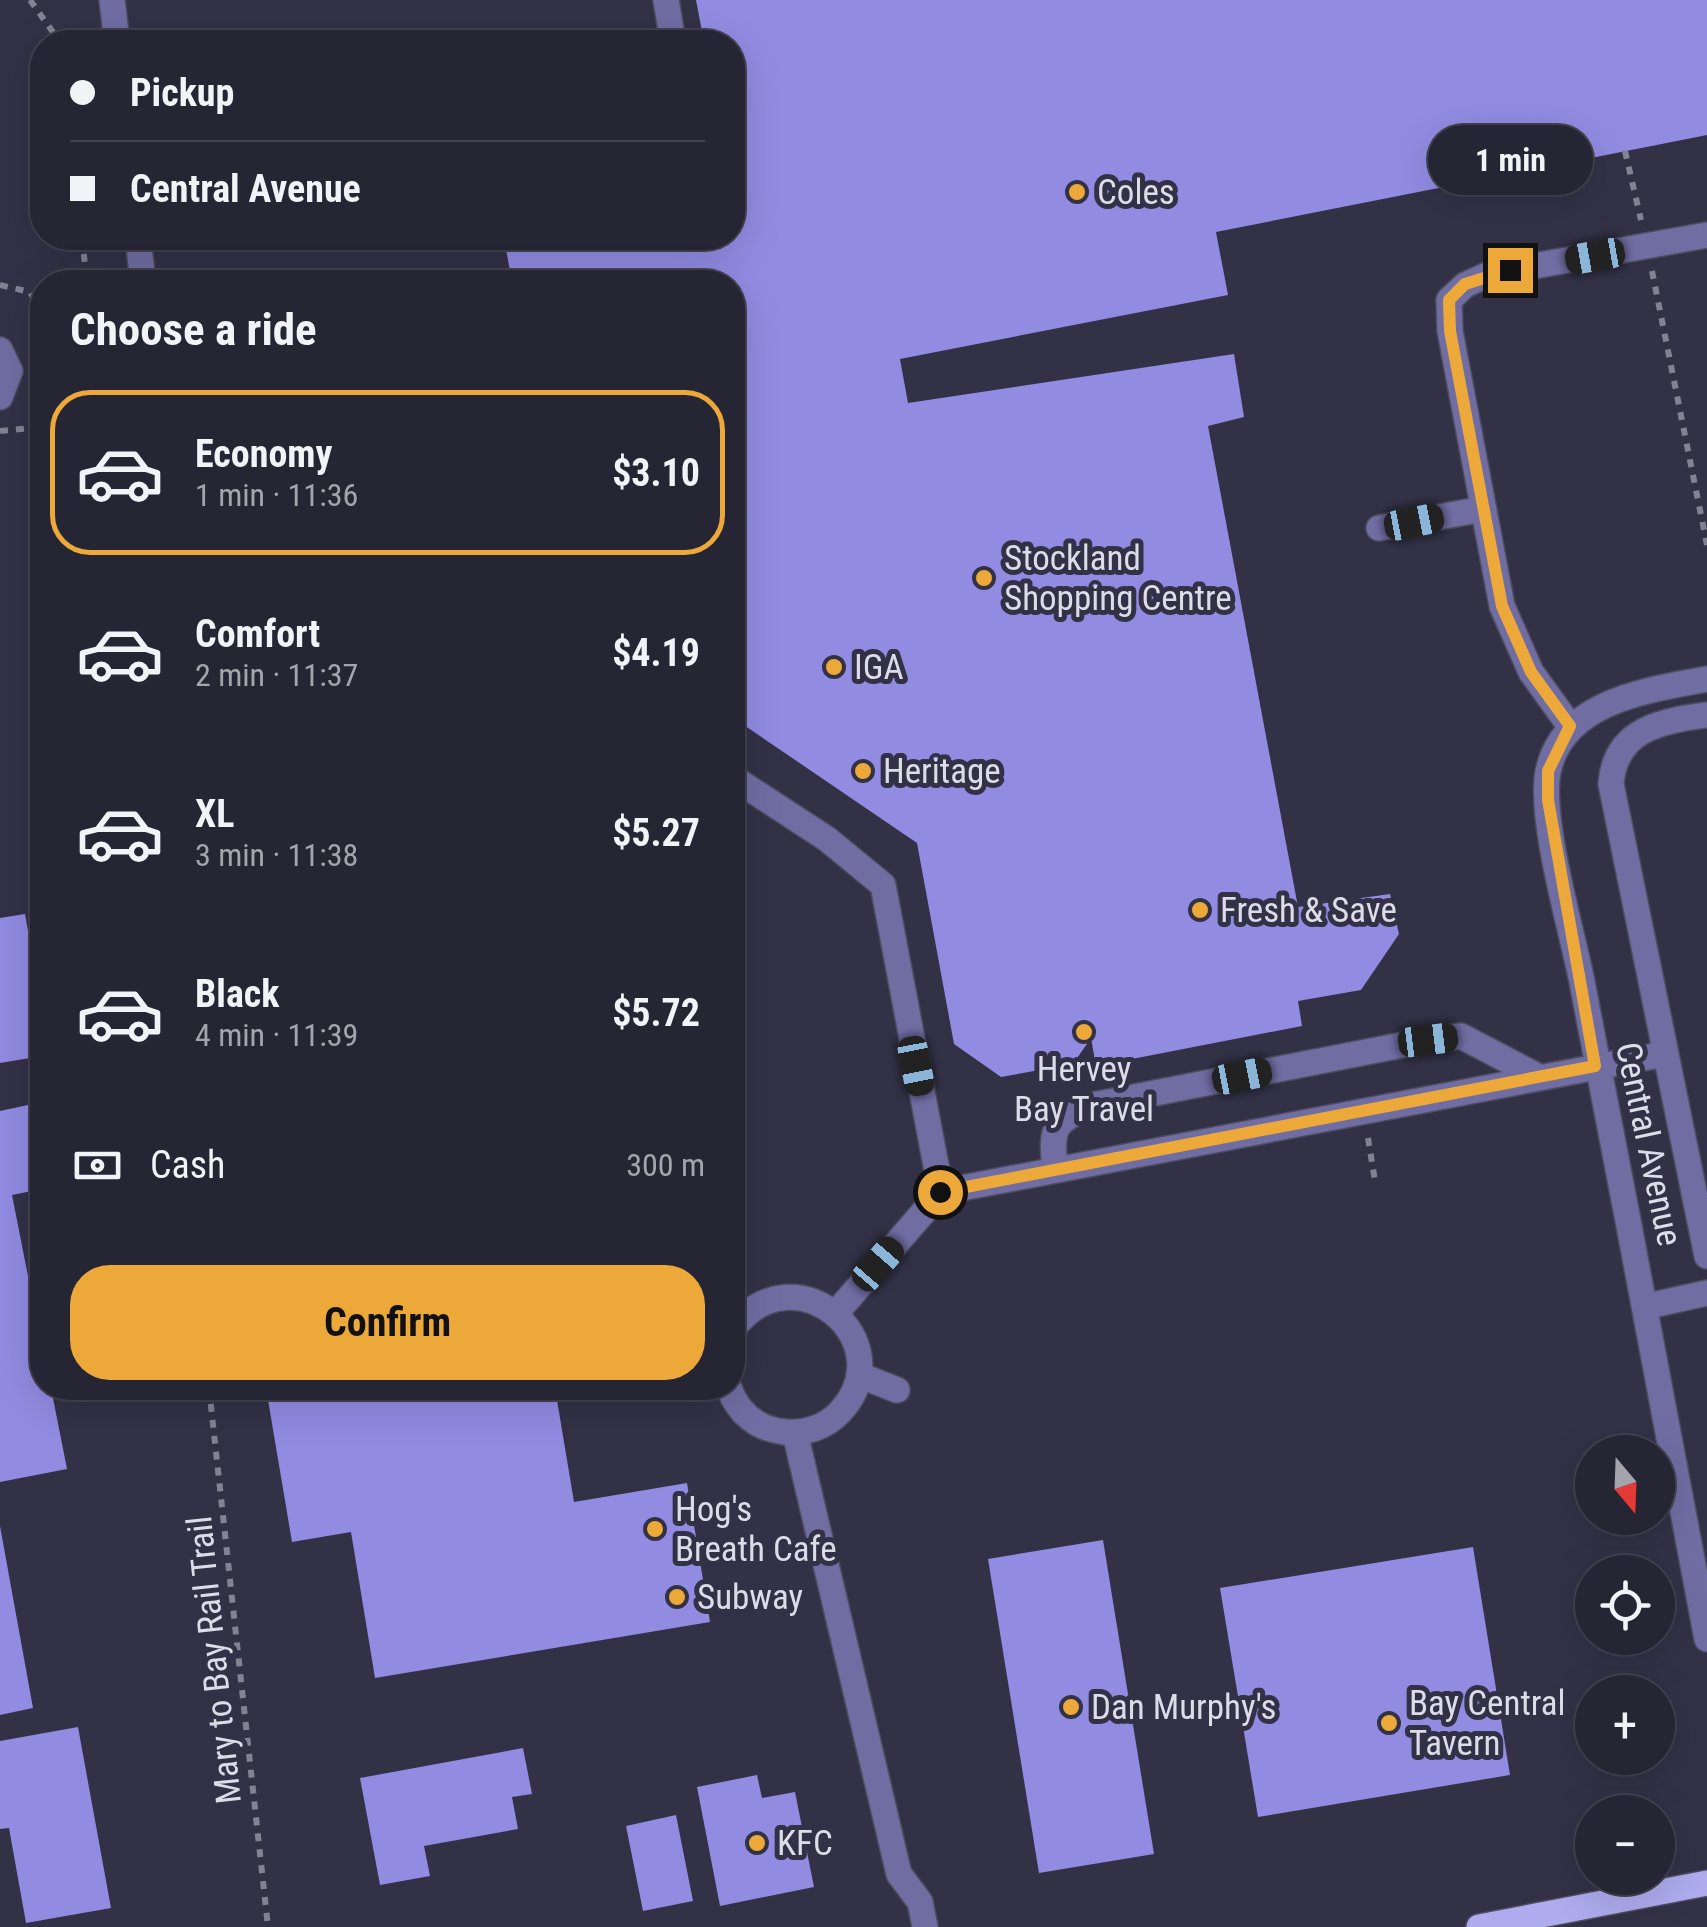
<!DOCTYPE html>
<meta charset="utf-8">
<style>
:root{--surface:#262534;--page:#2e2d3c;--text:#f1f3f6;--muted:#a4a5ac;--line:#42424f;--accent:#eca93a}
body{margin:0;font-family:"Roboto Condensed",sans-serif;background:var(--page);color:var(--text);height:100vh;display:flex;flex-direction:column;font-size:38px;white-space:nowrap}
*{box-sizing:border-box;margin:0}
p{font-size:32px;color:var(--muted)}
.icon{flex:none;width:55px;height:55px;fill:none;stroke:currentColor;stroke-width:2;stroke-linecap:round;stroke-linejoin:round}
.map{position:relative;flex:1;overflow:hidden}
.side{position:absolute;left:30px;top:270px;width:715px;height:1130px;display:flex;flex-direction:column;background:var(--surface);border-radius:40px;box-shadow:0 10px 40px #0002,0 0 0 2px var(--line)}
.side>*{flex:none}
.top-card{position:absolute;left:30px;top:30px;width:715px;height:220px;border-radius:40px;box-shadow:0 10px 40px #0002,0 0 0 2px var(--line);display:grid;align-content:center;height:220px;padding:0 40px;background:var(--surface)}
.needle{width:65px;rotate:161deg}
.fabs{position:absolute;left:1575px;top:1435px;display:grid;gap:20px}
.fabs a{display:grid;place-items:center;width:100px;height:100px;border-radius:50%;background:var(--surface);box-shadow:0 10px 40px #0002,0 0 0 2px var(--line);font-size:50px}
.end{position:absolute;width:45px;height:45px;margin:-22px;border:12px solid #eca93a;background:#111;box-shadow:0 0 0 5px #111}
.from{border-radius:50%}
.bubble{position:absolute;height:70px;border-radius:35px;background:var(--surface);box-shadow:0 10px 40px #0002,0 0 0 2px var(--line);font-size:32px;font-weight:700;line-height:70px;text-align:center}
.car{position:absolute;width:30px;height:60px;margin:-30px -15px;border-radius:12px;box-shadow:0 0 8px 2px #0007;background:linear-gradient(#222 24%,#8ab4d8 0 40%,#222 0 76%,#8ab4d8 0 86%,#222 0)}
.top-card b{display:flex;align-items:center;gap:35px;height:95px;font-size:38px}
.top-card b+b{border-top:2px solid var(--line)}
.top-card i{width:25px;height:25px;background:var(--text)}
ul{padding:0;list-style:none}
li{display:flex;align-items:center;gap:30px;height:165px;margin:0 20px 15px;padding:0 20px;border:5px solid transparent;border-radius:40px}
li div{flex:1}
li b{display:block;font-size:38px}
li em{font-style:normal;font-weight:700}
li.on{border-color:var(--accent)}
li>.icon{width:90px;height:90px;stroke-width:1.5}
h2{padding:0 40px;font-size:45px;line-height:120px}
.pay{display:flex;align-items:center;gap:25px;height:110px;padding:0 40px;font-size:38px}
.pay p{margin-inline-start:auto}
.button{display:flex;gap:20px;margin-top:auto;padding:20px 40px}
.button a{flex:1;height:115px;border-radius:40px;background:var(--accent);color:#111;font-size:40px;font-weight:700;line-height:115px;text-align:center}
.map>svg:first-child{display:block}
.building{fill:#918be2}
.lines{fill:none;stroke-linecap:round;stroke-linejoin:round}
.minor-casing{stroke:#4d4d60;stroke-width:28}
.major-casing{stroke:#4d4d60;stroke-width:28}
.path{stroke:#838293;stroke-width:6;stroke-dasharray:8 8;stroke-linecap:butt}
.minor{stroke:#706da3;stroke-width:25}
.major{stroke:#aeabee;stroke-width:25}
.route{stroke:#eca93a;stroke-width:12}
.poi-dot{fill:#eca93a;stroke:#323146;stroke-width:4}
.labels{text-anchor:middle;stroke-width:10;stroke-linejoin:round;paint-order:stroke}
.poi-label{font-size:35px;fill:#ddddea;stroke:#323146;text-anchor:start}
.street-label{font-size:35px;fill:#ddddea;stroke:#323146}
</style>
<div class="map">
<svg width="1707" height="1927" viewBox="0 0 1707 1927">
<rect width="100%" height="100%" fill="#323146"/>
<g class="building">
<path d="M696,0H1707V135L1216,232L1228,295L900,359L908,403L1234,354L1244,417L1208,426L1298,907L1390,894L1399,934L1361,990L1298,1001L1302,1026L1096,1066L1091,1038L1073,1064L1001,1077L954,1044L917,843L732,717V282H512L504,238H732V42H704Z"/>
<path d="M25,914L37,982L42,981V1056L0,1063V918Z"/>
<path d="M42,1102V1189L12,1195L42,1347V1388H51L67,1469L0,1482V1111Z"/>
<path d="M266,1388H555L574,1502L687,1483L710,1622L375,1678L351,1532L292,1542Z"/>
<path d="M0,1526L33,1708L0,1715Z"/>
<path d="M1103,1540L1154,1854L1039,1873L988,1559Z"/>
<path d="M1473,1547L1510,1775L1258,1817L1220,1588Z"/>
<path d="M78,1727L111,1908L26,1923L9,1828L0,1829V1741Z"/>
<path d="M523,1748L532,1794L512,1797L518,1829L424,1846L430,1876L380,1885L360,1778Z"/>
<path d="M757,1775L762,1798L795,1792L814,1887L720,1906L697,1787Z"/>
<path d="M676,1815L693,1901L643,1911L626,1826Z"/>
</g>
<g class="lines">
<g class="minor-casing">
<g id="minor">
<path d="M112,0L117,42"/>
<path d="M666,0L673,42"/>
<path d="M138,238L143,282"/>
<path d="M0,350L10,371L0,397"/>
<path d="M1379,528L1483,509"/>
<path d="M1707,679C1648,690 1562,701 1548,772C1539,820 1572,931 1582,982C1624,1201 1667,1419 1707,1639"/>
<path d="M1707,715C1661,721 1615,729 1611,784L1707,1256"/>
<path d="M1570,726L1531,672L1502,606L1450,331L1449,300L1465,285L1489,274L1707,235"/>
<path d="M732,777L827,839L883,885L941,1192"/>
<path d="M1055,1168C1050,1126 1055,1121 1093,1105L1428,1040L1461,1036L1539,1077"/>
<path d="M1648,1306L1707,1293"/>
<path d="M836,1313L941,1192L1665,1054"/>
<path d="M859,1375L897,1390"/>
<path d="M729,1388C738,1413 757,1429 785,1432C805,1434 826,1427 840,1412C905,1342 794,1246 732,1330"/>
<path d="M795,1433L899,1874L920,1902L925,1927"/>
</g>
</g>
<g class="major-casing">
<path id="major" d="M1479,1927L1707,1883"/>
</g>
<g class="path">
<path d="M30,0L60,42"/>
<path d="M1625,151L1641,220"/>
<path d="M82,238L87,282"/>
<path d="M1652,271L1707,545"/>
<path d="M0,285L30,292L42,313"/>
<path d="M0,431L42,427"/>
<path d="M1368,1138L1375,1181"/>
<path d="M209,1388L268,1927"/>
</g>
<use href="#minor" class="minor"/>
<use href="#major" class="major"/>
</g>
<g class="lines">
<path class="route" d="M940,1192L1595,1066L1548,800V771L1570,726L1531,672L1502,606L1450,331L1449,300L1465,284L1510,270"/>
</g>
<g class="poi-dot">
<circle cx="1077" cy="192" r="10"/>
<circle cx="984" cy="578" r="10"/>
<circle cx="834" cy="667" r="10"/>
<circle cx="863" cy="771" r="10"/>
<circle cx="1200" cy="910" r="10"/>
<circle cx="1084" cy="1032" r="10"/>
<circle cx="655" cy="1529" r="10"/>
<circle cx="677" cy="1597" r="10"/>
<circle cx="1071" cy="1707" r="10"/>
<circle cx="1389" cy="1723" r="10"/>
<circle cx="757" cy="1843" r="10"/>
</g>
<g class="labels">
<g class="poi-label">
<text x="1097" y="204">Coles</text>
<text x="1004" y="570">Stockland<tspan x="1004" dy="40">Shopping Centre</tspan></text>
<text x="854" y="679">IGA</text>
<text x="883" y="783">Heritage</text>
<text x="1220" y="922">Fresh &amp; Save</text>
<text x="1084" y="1081" text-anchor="middle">Hervey<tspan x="1084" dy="40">Bay Travel</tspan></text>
<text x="675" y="1521">Hog's<tspan x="675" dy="40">Breath Cafe</tspan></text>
<text x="697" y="1609">Subway</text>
<text x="1409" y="1715">Bay Central<tspan x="1409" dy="40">Tavern</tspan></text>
<text x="1091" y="1719">Dan Murphy's</text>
<text x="777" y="1855">KFC</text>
</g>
<g class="street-label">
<text transform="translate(1649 1144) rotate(78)" y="12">Central Avenue</text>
<text transform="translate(214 1660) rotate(-96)" y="12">Mary to Bay Rail Trail</text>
</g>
</g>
</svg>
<div class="fabs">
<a><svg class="needle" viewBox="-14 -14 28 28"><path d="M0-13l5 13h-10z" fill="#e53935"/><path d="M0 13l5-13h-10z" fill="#a4a5ac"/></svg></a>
<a><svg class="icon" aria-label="locate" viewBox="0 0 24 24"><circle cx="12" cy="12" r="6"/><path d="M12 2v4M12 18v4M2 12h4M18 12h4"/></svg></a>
<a>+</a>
<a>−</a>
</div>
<i class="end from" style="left:940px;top:1192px"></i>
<i class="end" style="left:1510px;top:270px"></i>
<div class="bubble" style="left:1428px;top:125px;width:165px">1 min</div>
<i class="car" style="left:1595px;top:256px;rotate:260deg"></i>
<i class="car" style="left:1414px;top:522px;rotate:79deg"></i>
<i class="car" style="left:1428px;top:1040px;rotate:83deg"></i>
<i class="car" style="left:916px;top:1066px;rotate:169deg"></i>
<i class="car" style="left:1242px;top:1076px;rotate:79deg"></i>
<i class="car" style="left:878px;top:1264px;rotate:41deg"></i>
<div class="top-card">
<b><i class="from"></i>Pickup</b>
<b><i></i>Central Avenue</b>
</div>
<section class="side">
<h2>Choose a ride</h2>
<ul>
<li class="on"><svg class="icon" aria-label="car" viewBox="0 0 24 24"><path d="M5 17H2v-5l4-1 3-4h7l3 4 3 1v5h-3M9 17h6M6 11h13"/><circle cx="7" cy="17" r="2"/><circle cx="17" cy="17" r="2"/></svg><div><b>Economy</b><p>1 min · 11:36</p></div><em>$3.10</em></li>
<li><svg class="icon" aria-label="car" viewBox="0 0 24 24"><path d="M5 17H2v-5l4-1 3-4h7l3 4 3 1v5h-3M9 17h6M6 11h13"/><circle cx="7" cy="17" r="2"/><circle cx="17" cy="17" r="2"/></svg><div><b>Comfort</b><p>2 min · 11:37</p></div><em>$4.19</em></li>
<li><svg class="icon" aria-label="car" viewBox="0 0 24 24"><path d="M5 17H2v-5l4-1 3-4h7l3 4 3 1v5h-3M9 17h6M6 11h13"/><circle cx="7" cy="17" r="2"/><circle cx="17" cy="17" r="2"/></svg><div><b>XL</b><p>3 min · 11:38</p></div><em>$5.27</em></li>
<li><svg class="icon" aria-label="car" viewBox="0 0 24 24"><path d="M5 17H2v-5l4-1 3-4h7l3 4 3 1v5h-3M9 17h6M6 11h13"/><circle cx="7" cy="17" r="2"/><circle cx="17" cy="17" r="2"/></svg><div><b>Black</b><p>4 min · 11:39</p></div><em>$5.72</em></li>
</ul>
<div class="pay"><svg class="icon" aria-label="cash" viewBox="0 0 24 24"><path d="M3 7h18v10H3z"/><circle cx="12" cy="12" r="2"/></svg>Cash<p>300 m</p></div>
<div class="button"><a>Confirm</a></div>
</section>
</div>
